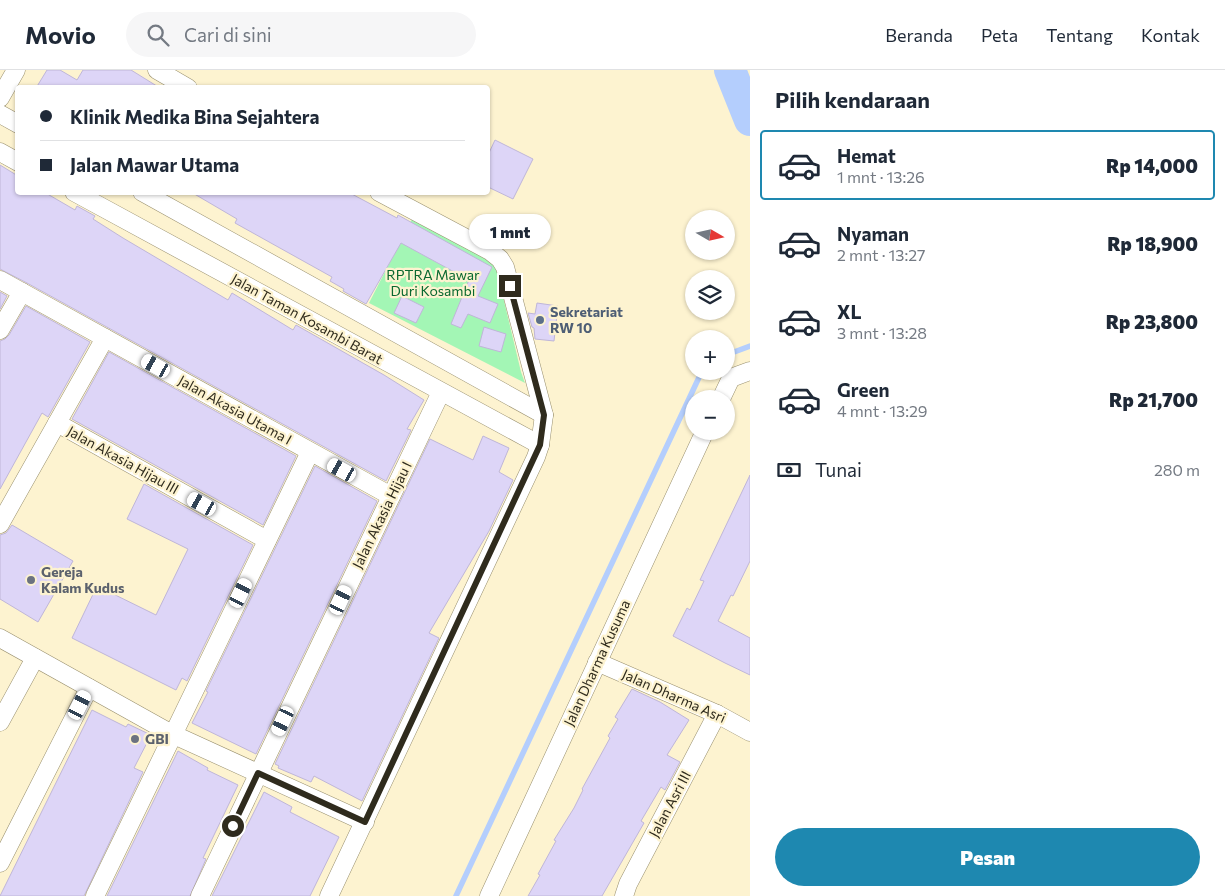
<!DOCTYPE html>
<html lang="id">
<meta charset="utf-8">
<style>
:root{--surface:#fff;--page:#f6f6f7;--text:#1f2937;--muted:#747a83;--line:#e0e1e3;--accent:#1e88b0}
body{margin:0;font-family:Commissioner,sans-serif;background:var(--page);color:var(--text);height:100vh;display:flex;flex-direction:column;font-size:19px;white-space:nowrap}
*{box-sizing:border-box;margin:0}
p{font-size:16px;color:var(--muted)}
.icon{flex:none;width:28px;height:28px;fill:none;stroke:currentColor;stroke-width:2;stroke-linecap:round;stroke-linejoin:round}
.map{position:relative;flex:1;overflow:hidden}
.drawer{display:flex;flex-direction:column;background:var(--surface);width:475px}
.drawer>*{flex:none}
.hud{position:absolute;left:15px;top:15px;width:475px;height:110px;border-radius:5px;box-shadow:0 1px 4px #0004;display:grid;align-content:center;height:110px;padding:0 25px;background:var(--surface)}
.needle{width:32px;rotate:99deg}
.tools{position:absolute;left:685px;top:140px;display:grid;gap:10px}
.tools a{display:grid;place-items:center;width:50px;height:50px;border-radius:50%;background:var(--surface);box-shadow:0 1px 4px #0004;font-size:25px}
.end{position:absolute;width:22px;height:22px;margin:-11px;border:6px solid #2f2b1d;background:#fff;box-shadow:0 0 0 2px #fff}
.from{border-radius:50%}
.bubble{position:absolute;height:35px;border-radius:18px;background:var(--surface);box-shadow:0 1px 4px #0004;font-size:16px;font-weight:800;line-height:35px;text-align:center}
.car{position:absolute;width:15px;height:30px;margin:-15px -8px;border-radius:6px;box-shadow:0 0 4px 1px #0007;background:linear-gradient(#fff 24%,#345 0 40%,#fff 0 76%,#345 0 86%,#fff 0)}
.hud b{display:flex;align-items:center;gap:18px;height:48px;font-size:19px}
.hud b+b{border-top:1px solid var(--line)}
.hud i{width:12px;height:12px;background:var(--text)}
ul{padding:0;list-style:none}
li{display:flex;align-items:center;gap:15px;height:70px;margin:0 10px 8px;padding:0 15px;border:2px solid transparent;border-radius:5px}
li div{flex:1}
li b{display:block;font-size:19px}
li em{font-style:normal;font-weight:800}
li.active{border-color:var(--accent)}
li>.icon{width:45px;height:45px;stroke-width:1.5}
h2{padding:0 25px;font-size:22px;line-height:60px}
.pay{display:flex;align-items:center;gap:12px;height:55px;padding:0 25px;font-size:19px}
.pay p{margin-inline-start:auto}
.action{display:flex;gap:10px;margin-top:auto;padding:10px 25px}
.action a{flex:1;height:58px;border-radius:30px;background:var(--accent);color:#fff;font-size:20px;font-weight:800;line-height:58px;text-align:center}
header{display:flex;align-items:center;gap:30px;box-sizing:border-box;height:70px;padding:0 25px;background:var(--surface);border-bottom:1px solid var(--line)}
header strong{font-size:24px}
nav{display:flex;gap:28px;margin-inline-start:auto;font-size:18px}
.search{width:350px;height:45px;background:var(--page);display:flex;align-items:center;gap:12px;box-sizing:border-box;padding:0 18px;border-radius:28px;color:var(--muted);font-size:19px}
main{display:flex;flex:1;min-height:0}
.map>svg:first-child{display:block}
.green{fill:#a3f6b5}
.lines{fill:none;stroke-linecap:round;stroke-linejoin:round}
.stream{stroke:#b4cefd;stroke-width:5.5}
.river{stroke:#b4cefd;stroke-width:32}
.building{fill:#ddd5f7;stroke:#bfb6d8}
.minor-casing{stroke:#99906f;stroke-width:19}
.minor{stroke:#fff;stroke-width:18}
.route{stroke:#2f2b1d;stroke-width:6}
.service-dot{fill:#5c6f8a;stroke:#fdf3d0;stroke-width:2}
.worship-dot{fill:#6b7280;stroke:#fdf3d0;stroke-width:2}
.labels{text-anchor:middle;stroke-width:4.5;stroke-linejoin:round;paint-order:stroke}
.park-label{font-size:14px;fill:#09682f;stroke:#fdf3d0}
.service-label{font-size:14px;font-weight:bold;fill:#4e5e75;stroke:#fdf3d0;text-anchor:start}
.street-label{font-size:14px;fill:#2f2b1d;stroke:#fdf3d0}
.worship-label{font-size:14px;font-weight:bold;fill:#5b616d;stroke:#fdf3d0;text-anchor:start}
</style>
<header>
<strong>Movio</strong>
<div class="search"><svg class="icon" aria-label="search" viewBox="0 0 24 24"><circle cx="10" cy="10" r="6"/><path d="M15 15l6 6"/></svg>Cari di sini</div>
<nav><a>Beranda</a><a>Peta</a><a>Tentang</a><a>Kontak</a></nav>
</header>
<main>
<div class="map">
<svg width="750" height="826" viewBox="0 0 750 826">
<rect width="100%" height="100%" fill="#fdf3d0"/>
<path class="green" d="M413,147L495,193L521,302L525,313L369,233Z"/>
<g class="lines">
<g class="stream">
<path d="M726,285L750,276"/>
<path d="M456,826L702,301"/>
</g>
<path class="river" d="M730,0L750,50"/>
</g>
<g class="building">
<path d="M47,0H60L77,10L83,0H131L160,18H36Z"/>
<path d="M495,70L533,89L513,129L488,117V85Z"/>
<path d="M0,95L18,106V122H44L75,140L77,136L95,146L93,149L123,168L228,230L232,223L293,260L296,255L384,305L424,330L407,359L411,360L386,411L27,213L0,199Z"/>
<path d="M191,122H348L397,148L398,145L492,197L478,226L498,234L490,253L468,244L461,258L451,254L469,210L401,173L366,234L343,221L344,219L330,211L332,207L235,153L237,149Z"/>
<path d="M0,222L7,226L0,239Z"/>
<path d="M402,226L424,237L416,253L394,243Z"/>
<path d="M537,233L558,236L554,271L535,269L534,258L532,257L528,243L535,244Z"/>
<path d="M26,236L90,272L48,347L42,343L0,419V271L5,269L9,265Z"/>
<path d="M484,257L506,264L501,282L479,276Z"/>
<path d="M109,282L296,386L263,455L72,349Z"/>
<path d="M483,366L509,378L499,402L513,410L489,461L429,563L439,568L362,731L314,706L311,712L278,698L279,696L275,694L430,369L473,390Z"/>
<path d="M315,396L377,431L256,684L192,653L208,622L206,621Z"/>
<path d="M750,405V491L733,526L731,525L718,551L750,568V605L725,593L673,566L687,538L690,540L704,511L700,510Z"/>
<path d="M144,414L253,475L187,611L182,608L176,620L72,568L97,516L156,545L188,479L127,449Z"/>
<path d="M12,455L73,491L38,552L0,529V465L6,463Z"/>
<path d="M632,619L660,632L689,650L667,685L680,692L665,720L661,717L641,751L644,753L602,826H528L540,805L538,804L556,771L554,770L574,738L583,720L582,719L610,668L608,666L618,649L615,647Z"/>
<path d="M92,640L126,657L128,654L151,665L134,698L143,702L84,826H0Z"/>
<path d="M178,681L208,698L207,700L238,715L203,788L206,789L190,826H107Z"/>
<path d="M264,722L292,737L290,742L339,767L310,826H212Z"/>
</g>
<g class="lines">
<g class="minor-casing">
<g id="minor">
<path d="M157,0L188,18"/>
<path d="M0,28L16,0"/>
<path d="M0,44L18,54"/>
<path d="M0,82L18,92"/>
<path d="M74,122L540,375"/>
<path d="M142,122L544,345"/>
<path d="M0,210L391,426"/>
<path d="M0,260L22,222"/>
<path d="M721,329L731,308L750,301"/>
<path d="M57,353L267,470"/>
<path d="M0,454L105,268"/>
<path d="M0,568L172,664L365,752"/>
<path d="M597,592L717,644L750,662"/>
<path d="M0,652L35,588"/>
<path d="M0,793L89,618"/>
<path d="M95,826L310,382"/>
<path d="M200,826L441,322"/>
<path d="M329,826L536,387L540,375L544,345L505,197L500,189L490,181L379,122"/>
<path d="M489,826L705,361"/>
<path d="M624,826L628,814L717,644"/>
</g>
</g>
<use href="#minor" class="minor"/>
</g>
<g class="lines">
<path class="route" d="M233,756L258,703L365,752L540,375L544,345L510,216"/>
</g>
<circle class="service-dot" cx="540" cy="250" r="5"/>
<g class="worship-dot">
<circle cx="31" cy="510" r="5"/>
<circle cx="135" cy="669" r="5"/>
</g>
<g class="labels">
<g class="park-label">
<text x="433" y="210">RPTRA Mawar<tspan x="433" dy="16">Duri Kosambi</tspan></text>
</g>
<g class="service-label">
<text x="550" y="247">Sekretariat<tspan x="550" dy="16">RW 10</tspan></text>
</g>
<g class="street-label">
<text transform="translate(307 249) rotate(29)" y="5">Jalan Taman Kosambi Barat</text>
<text transform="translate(235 340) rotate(29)" y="5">Jalan Akasia Utama I</text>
<text transform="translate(123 390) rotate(29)" y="5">Jalan Akasia Hijau III</text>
<text transform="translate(382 445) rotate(-64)" y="5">Jalan Akasia Hijau I</text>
<text transform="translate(597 593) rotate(-65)" y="5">Jalan Dharma Kusuma</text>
<text transform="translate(674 626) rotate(24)" y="5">Jalan Dharma Asri</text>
<text transform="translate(670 734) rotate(-62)" y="5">Jalan Asri III</text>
</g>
<g class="worship-label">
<text x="41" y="507">Gereja<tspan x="41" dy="16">Kalam Kudus</tspan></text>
<text x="145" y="674">GBI</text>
</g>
</g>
</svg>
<div class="tools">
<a><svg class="needle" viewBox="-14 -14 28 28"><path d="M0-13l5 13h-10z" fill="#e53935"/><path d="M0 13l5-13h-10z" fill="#747a83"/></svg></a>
<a><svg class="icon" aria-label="layers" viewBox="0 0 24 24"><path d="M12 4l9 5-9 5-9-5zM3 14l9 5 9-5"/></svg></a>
<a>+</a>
<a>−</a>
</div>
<i class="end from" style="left:233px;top:756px"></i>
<i class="end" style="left:510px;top:216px"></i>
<div class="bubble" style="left:469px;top:144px;width:82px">1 mnt</div>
<i class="car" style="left:156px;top:296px;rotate:299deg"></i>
<i class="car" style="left:342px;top:400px;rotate:299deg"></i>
<i class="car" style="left:202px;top:434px;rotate:299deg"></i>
<i class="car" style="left:241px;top:523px;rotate:26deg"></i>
<i class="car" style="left:341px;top:530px;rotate:25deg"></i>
<i class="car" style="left:80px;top:635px;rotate:27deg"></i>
<i class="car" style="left:283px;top:651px;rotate:205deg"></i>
<div class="hud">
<b><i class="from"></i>Klinik Medika Bina Sejahtera</b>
<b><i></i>Jalan Mawar Utama</b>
</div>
</div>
<section class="drawer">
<h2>Pilih kendaraan</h2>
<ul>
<li class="active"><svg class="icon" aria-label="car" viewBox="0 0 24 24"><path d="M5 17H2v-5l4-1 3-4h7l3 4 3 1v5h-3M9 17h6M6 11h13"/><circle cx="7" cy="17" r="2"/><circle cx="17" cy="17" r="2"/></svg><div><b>Hemat</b><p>1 mnt · 13:26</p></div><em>Rp 14,000</em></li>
<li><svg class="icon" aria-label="car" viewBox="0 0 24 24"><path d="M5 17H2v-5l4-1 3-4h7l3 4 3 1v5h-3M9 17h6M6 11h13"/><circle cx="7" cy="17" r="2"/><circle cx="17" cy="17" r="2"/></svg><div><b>Nyaman</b><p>2 mnt · 13:27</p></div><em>Rp 18,900</em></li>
<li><svg class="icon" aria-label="car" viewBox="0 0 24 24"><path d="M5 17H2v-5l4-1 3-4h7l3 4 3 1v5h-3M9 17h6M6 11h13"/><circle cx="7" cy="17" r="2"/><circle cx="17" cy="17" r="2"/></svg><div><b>XL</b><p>3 mnt · 13:28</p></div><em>Rp 23,800</em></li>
<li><svg class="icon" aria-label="car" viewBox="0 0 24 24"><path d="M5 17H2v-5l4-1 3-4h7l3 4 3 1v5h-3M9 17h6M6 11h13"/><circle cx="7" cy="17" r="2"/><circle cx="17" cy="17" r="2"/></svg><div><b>Green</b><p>4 mnt · 13:29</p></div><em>Rp 21,700</em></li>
</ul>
<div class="pay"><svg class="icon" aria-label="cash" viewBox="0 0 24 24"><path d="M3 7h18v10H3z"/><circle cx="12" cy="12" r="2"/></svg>Tunai<p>280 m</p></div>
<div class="action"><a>Pesan</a></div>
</section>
</main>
